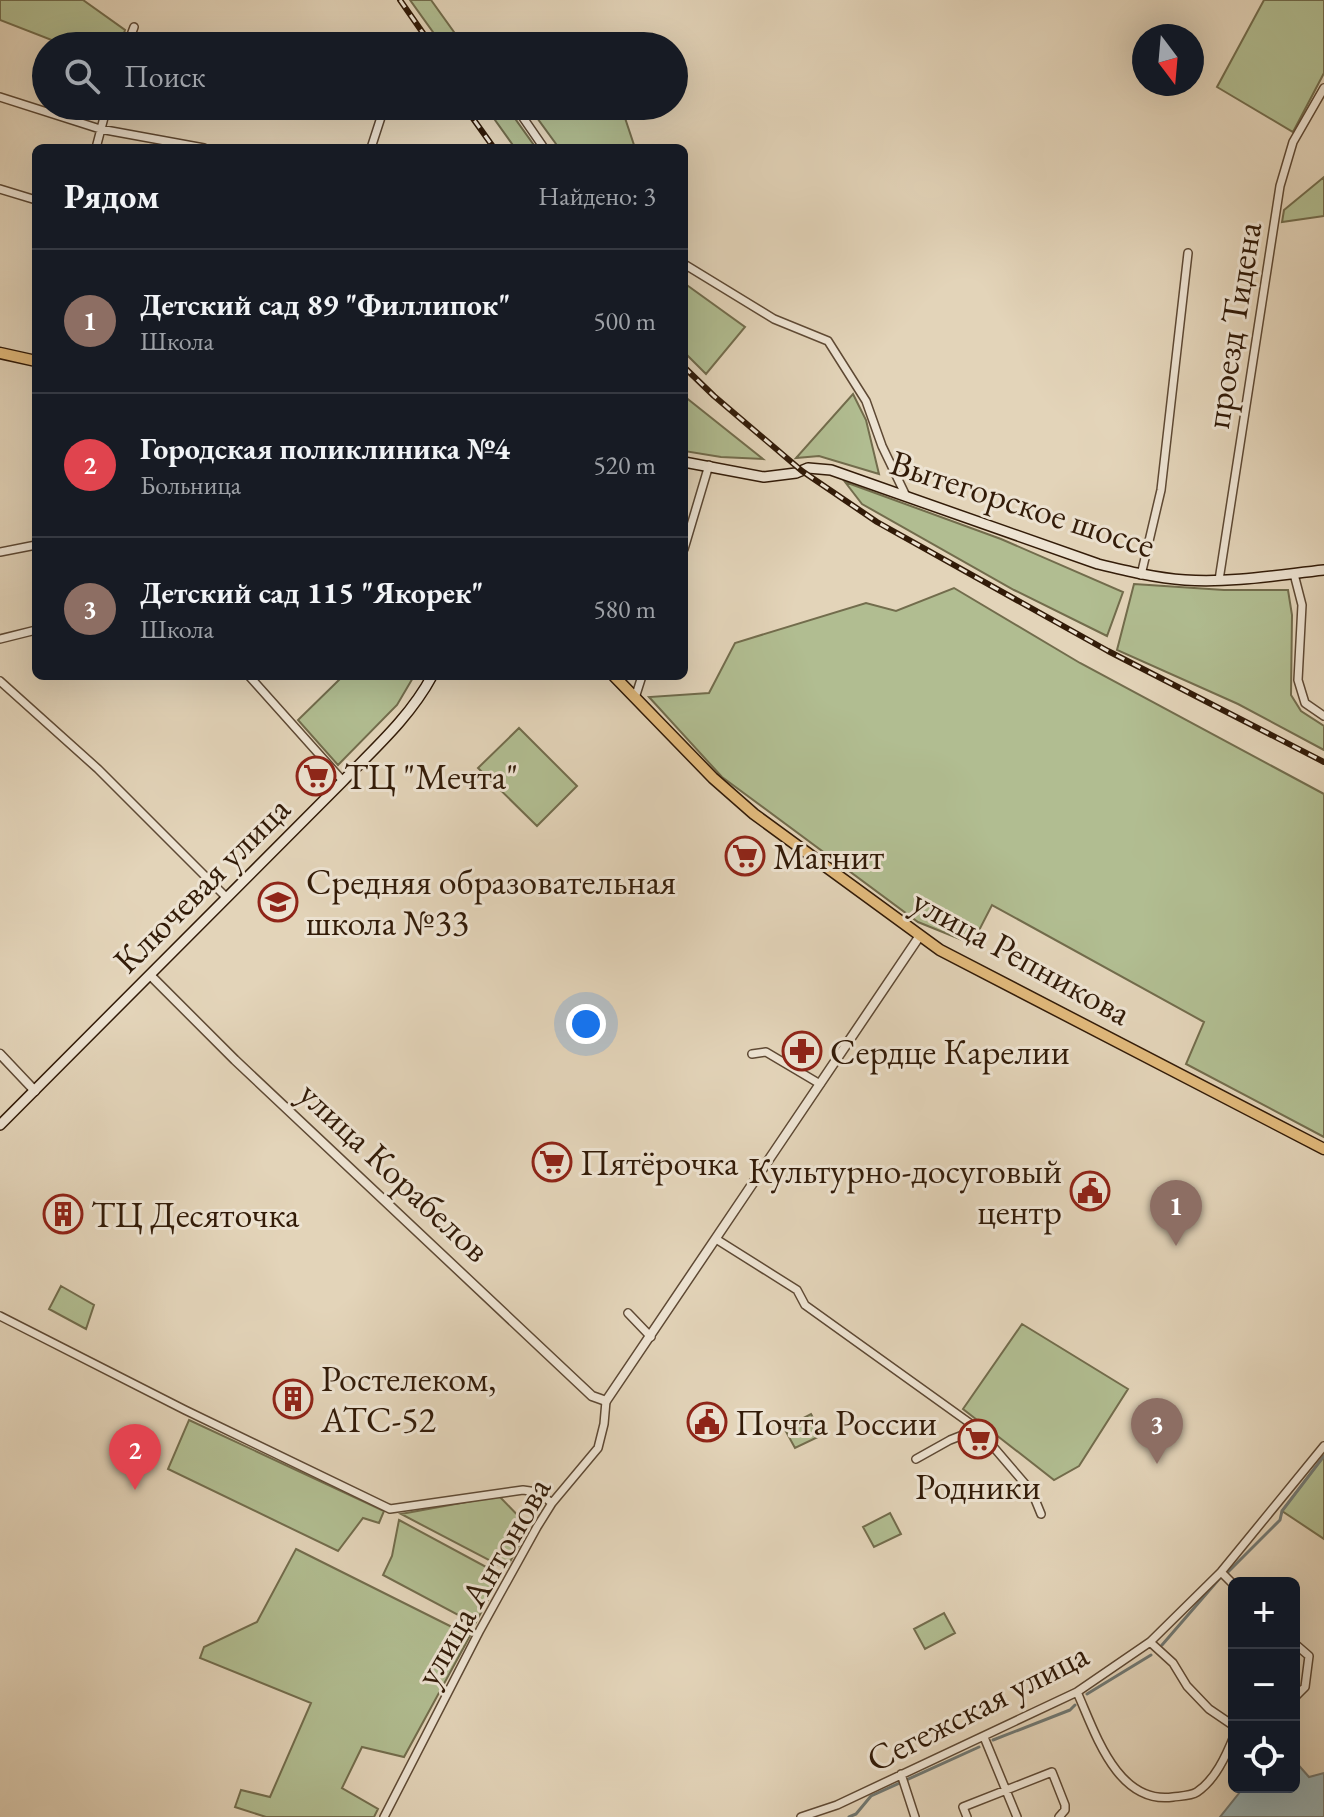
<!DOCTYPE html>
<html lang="ru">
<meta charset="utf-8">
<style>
:root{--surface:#171b24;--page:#242831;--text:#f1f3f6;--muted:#9ea1a6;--line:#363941;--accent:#8c9099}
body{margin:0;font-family:"EB Garamond",serif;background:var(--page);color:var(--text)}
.controls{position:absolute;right:24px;bottom:24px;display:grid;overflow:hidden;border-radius:12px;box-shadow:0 8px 32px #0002}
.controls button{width:72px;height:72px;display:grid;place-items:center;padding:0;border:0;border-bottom:2px solid var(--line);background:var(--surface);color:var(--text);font:40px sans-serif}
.compass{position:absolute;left:1132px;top:24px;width:72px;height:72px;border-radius:50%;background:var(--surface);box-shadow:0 8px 32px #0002;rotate:164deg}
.you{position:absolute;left:586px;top:1024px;width:28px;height:28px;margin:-20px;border:6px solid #fff;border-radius:50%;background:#1a73e8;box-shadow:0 0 0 12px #1a73e833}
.badge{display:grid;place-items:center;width:52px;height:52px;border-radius:50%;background:var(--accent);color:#fff;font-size:26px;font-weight:700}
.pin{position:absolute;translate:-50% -66px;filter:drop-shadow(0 2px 4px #0008)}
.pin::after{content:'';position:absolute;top:42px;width:28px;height:24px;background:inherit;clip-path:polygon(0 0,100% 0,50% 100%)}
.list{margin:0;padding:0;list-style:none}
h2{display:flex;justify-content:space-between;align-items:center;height:104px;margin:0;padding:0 32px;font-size:34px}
h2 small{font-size:26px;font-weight:400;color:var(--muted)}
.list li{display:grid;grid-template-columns:52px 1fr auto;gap:24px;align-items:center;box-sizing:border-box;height:144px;padding:0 32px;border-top:2px solid var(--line)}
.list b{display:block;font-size:30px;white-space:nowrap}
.list p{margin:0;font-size:26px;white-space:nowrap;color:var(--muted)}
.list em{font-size:26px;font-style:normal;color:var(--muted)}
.icon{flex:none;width:44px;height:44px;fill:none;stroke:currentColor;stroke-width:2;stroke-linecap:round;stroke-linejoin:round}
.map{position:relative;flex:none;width:1324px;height:1817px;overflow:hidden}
.search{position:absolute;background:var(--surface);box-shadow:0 8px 32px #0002;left:32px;top:32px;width:656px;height:88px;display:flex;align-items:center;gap:20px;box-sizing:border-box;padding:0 28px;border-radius:44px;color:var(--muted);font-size:30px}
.panel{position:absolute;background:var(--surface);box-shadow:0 8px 32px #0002;left:32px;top:144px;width:656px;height:536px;border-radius:12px}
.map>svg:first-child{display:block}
.green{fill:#b1bd91;stroke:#726c4c;stroke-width:2}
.water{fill:#99b6ba;stroke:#707873;stroke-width:2}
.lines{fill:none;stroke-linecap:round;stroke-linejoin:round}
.stream{stroke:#707873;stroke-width:3}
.minor-casing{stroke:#5e4934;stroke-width:10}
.tertiary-casing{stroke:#5e4934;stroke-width:11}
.secondary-casing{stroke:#321b08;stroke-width:12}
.primary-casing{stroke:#321b08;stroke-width:13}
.minor{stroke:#ede3d2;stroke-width:7}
.tertiary{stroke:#ede3d2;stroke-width:8}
.secondary{stroke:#ede3d2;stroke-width:9}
.primary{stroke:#e2ba7c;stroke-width:10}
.rail-casing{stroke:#321b08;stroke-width:6}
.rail{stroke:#ede3d2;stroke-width:3;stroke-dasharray:9;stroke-linecap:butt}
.labels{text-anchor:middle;stroke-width:6;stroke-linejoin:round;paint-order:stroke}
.street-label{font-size:36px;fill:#321b08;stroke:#ede3d2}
.poi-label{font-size:36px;fill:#321b08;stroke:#ede3d2;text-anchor:start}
</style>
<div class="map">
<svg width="1324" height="1817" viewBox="0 0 1324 1817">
<rect width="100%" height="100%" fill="#e3d4b9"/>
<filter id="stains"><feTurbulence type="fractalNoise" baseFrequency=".0025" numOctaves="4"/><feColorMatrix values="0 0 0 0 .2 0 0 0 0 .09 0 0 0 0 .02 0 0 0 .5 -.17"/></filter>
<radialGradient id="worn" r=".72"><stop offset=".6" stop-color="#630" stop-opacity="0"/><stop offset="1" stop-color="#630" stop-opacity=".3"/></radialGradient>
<path class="green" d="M0,0H83L125,30L120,46H67L0,20Z
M410,0H431L464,46H443Z
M1264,0H1324V73L1293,132L1217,87Z
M485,106H506L536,148H515Z
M621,106L635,148H559L535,115Z
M1324,177V216L1282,222L1284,210Z
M684,283L745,327L706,374L684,352Z
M853,394L866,420L879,474L819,456L796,458Z
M684,396L763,459L721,457L684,451Z
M845,482L1001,539L1123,592L1107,636L1014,590L862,504Z
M1134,584L1224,590H1288L1292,615L1291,695L1301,711L1324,726V750L1238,704L1117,650Z
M954,588L1080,663L1324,794V1137L1186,1064L1204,1022L992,905L972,944L918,922L722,777L649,697L709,693L735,643L866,603L896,611Z
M343,676H414L397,705L338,765L298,720Z
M519,728L577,786L537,826L478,768Z
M61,1286L94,1305L86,1329L49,1309Z
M1022,1324L1128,1389L1079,1466L1054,1480L963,1409Z
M811,1414L822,1435L795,1448L784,1428Z
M189,1420L384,1511L379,1523L363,1518L338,1551L168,1469Z
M1324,1456V1539L1282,1511Z
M499,1496L529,1527L506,1569L401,1514Z
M890,1513L901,1534L874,1547L863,1527Z
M399,1520L501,1575L475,1624L383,1575L392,1556Z
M296,1549L470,1636L404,1757L362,1747L342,1788L378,1809L374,1817H266L235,1807L241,1790L270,1797L311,1703L200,1658L204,1647L257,1622Z
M944,1613L955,1633L925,1649L914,1629Z"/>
<path class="water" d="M1294,1760L1309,1777L1324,1773V1817H1220L1244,1787H1294Z"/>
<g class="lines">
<path class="stream" d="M1228,1572L1280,1520L1282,1511L1324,1456
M1162,1645L1220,1578
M1087,1694L1151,1655
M993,1740L1070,1710L1075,1705
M849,1817L856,1814L871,1796L979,1747"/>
<g class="minor-casing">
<path id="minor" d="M127,46L134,27
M0,97L100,129L204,148
M515,106L544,148
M96,148L107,106
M371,148L384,108L375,106
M0,189L36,200
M684,264L774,319L828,341L866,401L882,446L906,496
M684,549L709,465
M0,552L36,545
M1294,574L1302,605L1298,680L1305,703L1324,716
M1141,575L1161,490L1188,253
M1219,580L1280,186L1293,142L1324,88
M0,639L36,630
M249,676L343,781
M0,681L98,769L227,898
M635,698L642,676
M752,1054L766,1052L820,1084
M716,1239L797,1290L805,1305L978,1429L1032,1492L1041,1514
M628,1313L651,1337
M0,1316L185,1410L390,1509L523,1490L537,1492L552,1503
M916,1459L950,1440L978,1429
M1221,1572L1234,1585
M1150,1642L1173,1663L1187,1686L1209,1709L1234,1726
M1294,1643L1309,1656L1305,1687L1294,1698
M1077,1692C1095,1732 1117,1805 1173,1797C1180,1796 1191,1796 1197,1792C1215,1780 1226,1756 1234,1736
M984,1737L1017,1817
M901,1774L915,1817
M384,1817L480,1630L537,1527L552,1503L598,1448L604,1424L606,1401
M801,1817L837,1805L1077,1692L1150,1642L1221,1572L1324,1446
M967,1817L963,1807L1052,1772L1065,1805V1810L1059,1817"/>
</g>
<g class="tertiary-casing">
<path id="tertiary" d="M150,975L235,1060L592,1396L606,1401L919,937
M0,1054L35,1091"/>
</g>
<g class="secondary-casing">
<path id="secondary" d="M684,462L764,477L796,473L808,468L831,470L1098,564C1127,571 1156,578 1185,580C1232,583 1278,575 1324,570
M0,1125L343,781C375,748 410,717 432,676"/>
</g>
<g class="primary-casing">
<path id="primary" d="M0,353L36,361
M614,676L713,778L754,814L940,950L1324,1149"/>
</g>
<use href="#minor" class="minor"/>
<use href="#tertiary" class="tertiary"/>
<use href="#secondary" class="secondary"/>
<use href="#primary" class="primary"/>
<g class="rail-casing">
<path id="rail" d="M400,0L432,46
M464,106L494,148
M684,367L714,396L802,471L877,522L1108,651L1324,762"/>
</g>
<use href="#rail" class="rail"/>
</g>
<defs>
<g id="supermarket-ring" transform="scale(2)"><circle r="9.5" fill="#ede3d2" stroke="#8f2418" stroke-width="1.5"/><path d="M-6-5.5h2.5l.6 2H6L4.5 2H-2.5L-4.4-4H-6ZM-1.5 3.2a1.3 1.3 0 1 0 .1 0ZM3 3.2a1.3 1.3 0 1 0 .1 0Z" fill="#8f2418"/></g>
<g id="school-ring" transform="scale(2)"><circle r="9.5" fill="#ede3d2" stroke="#8f2418" stroke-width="1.5"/><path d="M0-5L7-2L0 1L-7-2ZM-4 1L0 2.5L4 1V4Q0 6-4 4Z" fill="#8f2418"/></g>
<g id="pharmacy-ring" transform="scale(2)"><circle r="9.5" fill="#ede3d2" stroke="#8f2418" stroke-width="1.5"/><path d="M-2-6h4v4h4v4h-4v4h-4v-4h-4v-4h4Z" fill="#8f2418"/></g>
<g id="civic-ring" transform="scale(2)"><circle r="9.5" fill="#ede3d2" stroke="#8f2418" stroke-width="1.5"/><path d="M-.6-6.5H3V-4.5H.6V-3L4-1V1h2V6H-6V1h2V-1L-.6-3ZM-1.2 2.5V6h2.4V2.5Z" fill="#8f2418"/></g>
<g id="building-ring" transform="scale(2)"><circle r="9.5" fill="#ede3d2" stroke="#8f2418" stroke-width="1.5"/><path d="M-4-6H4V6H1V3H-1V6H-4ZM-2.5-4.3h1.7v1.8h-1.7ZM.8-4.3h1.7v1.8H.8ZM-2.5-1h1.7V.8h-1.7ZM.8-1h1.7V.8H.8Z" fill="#8f2418"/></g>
</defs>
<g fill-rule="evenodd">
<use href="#supermarket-ring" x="316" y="776"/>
<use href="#supermarket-ring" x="745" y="856"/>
<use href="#school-ring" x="278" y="902"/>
<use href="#pharmacy-ring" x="802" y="1051"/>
<use href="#supermarket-ring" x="552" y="1162"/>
<use href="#civic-ring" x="1090" y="1191"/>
<use href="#building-ring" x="63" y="1214"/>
<use href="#building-ring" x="293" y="1399"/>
<use href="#civic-ring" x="707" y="1422"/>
<use href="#supermarket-ring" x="978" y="1439"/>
</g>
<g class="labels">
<g class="street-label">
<text transform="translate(1232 325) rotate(-81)" y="13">проезд Тидена</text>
<text transform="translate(1023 503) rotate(18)" y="13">Вытегорское шоссе</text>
<text transform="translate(201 884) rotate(-45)" y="13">Ключевая улица</text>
<text transform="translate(1022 956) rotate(29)" y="13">улица Репникова</text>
<text transform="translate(395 1171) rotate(43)" y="13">улица Корабелов</text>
<text transform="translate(482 1581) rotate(-60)" y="13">улица Антонова</text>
<text transform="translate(977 1706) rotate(-27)" y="13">Сегежская улица</text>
</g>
<g class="poi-label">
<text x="344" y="789">ТЦ "Мечта"</text>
<text x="773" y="869">Магнит</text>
<text x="306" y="894">Средняя образовательная<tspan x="306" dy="41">школа №33</tspan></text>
<text x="830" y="1064">Сердце Карелии</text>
<text x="580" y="1175">Пятёрочка</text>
<text x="1062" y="1183" text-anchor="end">Культурно-досуговый<tspan x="1062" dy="41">центр</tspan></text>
<text x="91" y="1227">ТЦ Десяточка</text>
<text x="321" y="1391">Ростелеком,<tspan x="321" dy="41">АТС-52</tspan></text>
<text x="735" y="1435">Почта России</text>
<text x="978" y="1499" text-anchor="middle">Родники</text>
</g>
</g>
<rect width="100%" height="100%" filter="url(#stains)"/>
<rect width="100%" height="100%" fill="url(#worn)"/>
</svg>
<div class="controls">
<button>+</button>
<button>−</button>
<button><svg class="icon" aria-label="locate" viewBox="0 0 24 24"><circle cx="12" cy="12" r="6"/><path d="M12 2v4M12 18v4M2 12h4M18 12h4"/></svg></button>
</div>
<svg class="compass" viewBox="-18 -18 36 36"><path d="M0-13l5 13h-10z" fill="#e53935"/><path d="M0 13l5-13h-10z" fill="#9ea1a6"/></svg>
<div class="you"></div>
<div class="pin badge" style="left:1176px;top:1246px;background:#8d6e63">1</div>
<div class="pin badge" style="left:135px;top:1490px;background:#e0444e">2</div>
<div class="pin badge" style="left:1157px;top:1464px;background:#8d6e63">3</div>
<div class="search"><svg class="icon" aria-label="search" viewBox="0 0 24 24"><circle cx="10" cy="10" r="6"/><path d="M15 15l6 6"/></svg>Поиск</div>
<section class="panel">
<h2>Рядом<small>Найдено: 3</small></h2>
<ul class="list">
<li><span class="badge" style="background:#8d6e63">1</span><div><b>Детский сад 89 &quot;Филлипок&quot;</b><p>Школа</p></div><em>500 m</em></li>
<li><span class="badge" style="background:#e0444e">2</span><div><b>Городская поликлиника №4</b><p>Больница</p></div><em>520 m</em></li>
<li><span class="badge" style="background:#8d6e63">3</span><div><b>Детский сад 115 &quot;Якорек&quot;</b><p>Школа</p></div><em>580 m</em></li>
</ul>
</section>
</div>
